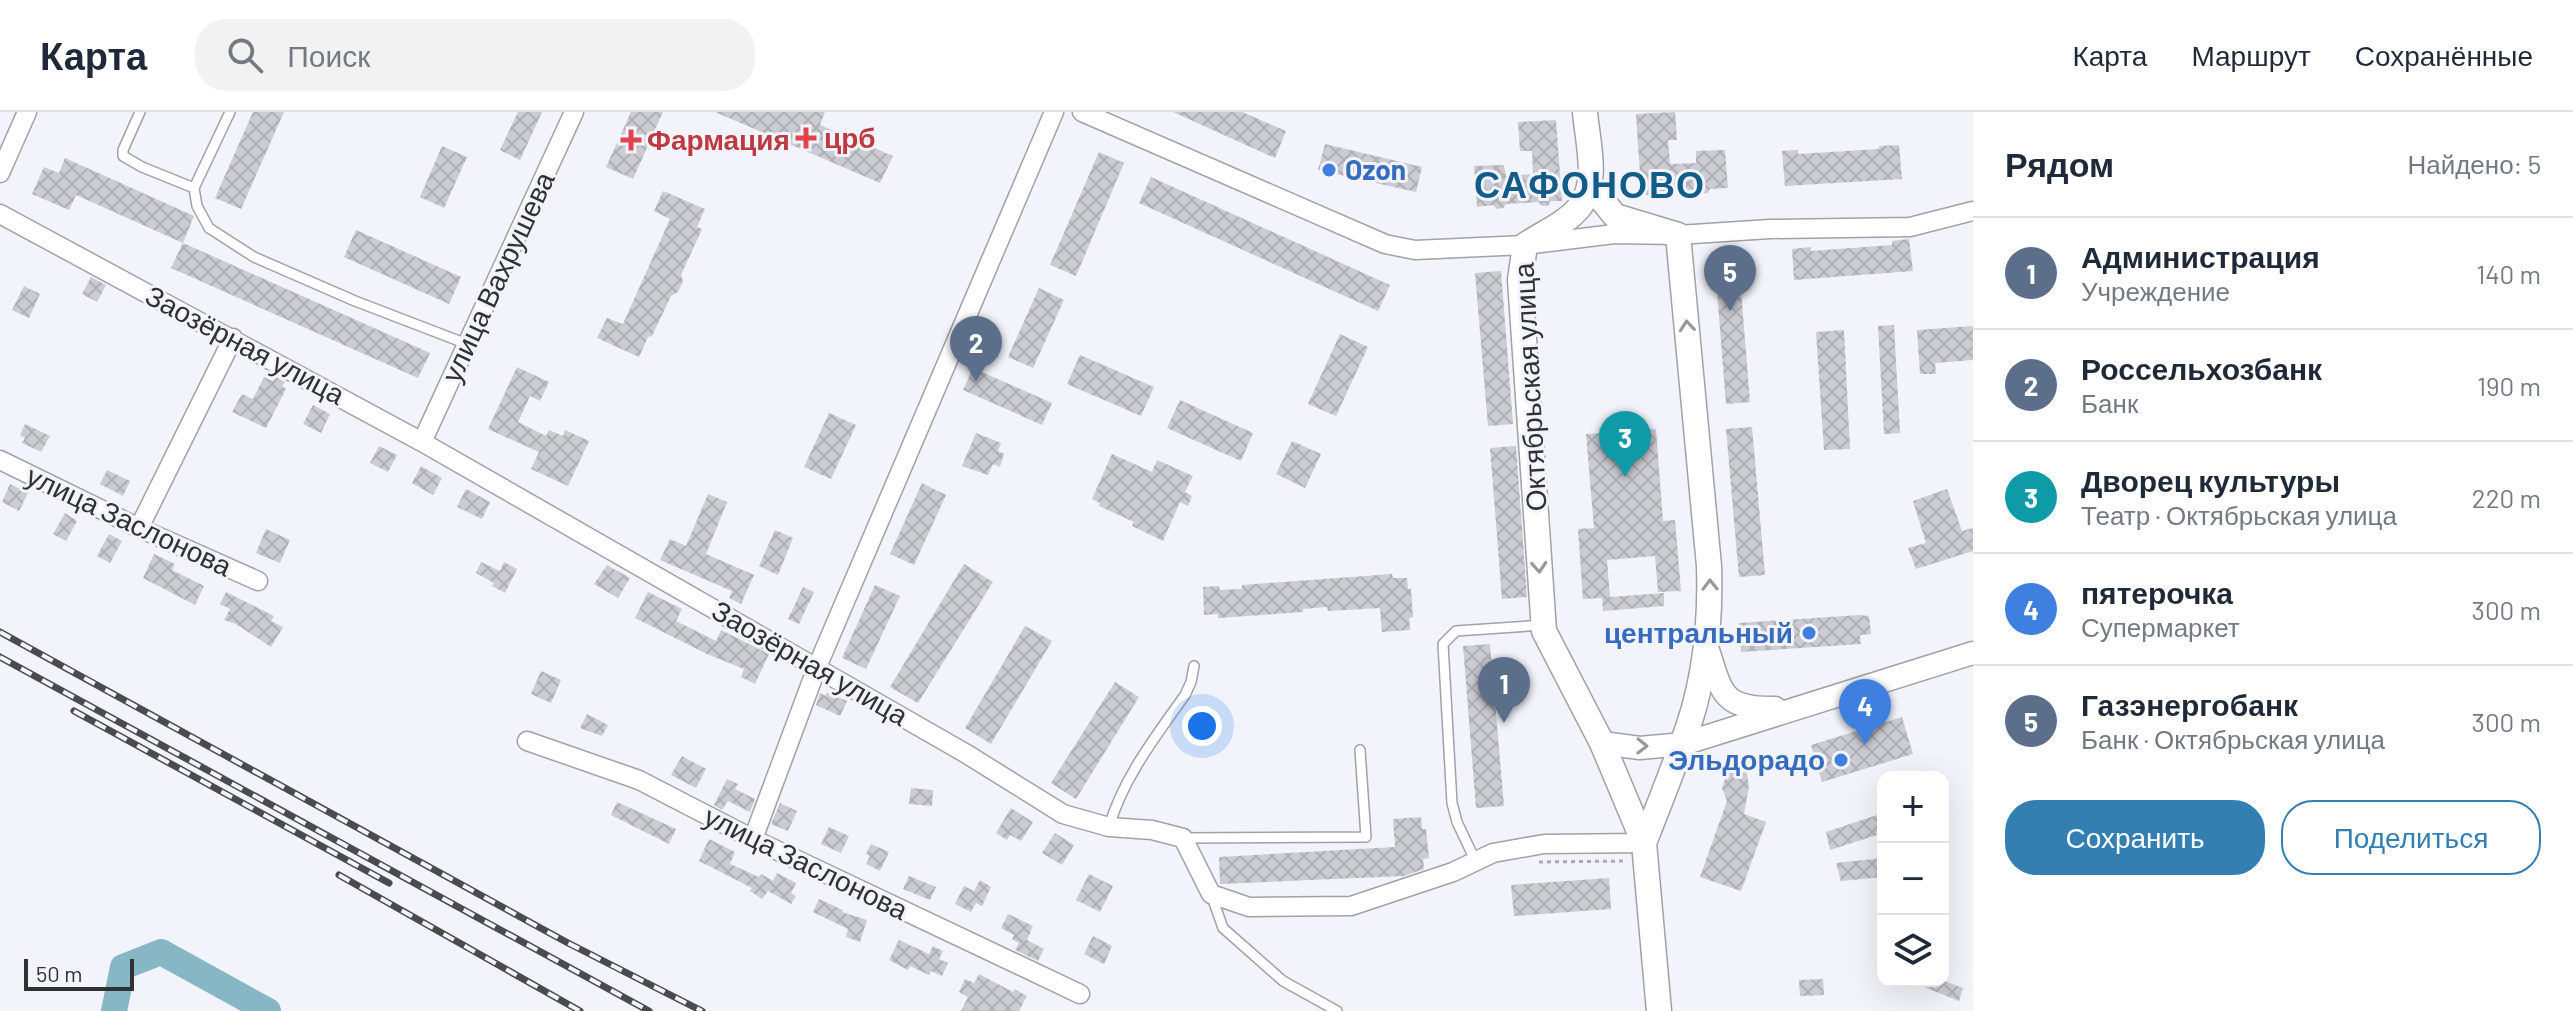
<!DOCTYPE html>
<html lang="ru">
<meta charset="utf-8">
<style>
:root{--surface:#fff;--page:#f2f2f3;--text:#1f2937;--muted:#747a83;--line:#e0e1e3;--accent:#337fb2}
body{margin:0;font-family:Barlow,sans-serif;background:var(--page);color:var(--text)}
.controls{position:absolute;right:24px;bottom:24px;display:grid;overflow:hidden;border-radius:16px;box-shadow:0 8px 32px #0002}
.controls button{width:72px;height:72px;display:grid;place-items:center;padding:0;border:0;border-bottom:2px solid var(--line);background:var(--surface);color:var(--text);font:40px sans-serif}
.scale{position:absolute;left:24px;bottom:20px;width:110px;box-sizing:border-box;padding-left:8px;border:4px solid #303133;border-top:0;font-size:22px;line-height:28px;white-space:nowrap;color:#303133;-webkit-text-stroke:6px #f3f4fb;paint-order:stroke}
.you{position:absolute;left:1202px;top:614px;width:28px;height:28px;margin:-20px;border:6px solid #fff;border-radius:50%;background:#1a73e8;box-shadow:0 0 0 12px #1a73e833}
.badge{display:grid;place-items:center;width:52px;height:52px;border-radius:50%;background:var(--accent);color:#fff;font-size:26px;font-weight:700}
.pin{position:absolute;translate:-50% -66px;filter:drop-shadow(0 2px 4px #0008)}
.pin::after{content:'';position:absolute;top:42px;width:28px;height:24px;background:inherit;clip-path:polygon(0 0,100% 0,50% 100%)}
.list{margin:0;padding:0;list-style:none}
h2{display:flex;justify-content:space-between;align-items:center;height:104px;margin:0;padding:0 32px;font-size:34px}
h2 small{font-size:26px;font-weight:400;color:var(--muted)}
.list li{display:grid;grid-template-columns:52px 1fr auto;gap:24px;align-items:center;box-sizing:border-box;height:112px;padding:0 32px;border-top:2px solid var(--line)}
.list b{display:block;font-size:30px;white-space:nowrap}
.list p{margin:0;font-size:26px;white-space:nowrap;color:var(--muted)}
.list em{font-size:26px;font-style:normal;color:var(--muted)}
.actions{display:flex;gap:16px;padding:24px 32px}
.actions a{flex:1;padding:18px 0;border:2px solid var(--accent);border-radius:32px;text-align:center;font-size:28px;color:var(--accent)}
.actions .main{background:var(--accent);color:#fff}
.icon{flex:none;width:44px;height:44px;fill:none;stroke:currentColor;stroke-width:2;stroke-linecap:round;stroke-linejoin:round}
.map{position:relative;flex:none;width:1973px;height:899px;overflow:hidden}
header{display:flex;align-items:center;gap:48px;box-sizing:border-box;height:112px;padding:0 40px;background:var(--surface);border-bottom:2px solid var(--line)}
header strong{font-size:38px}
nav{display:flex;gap:44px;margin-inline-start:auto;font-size:28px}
.search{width:560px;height:72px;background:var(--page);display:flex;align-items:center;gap:20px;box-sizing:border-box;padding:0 28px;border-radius:32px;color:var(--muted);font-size:30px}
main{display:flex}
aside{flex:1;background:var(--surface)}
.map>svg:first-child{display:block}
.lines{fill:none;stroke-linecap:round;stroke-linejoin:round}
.river{stroke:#87b6c5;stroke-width:26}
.building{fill:url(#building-cross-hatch)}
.service-casing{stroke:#a1a1a8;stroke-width:12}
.minor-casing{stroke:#a1a1a8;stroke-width:21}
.tertiary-casing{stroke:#a1a1a8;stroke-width:25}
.secondary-casing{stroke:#a1a1a8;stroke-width:27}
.path{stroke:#abacb2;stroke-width:3;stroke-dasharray:4 4;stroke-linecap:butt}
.service{stroke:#fff;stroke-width:9}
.minor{stroke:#fff;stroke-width:18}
.tertiary{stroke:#fff;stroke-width:22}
.secondary{stroke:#fff;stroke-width:24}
.rail-casing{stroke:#4a4b4e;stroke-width:7}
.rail{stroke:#f3f4fb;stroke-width:4;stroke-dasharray:12;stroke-linecap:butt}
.oneway{stroke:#989899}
.health-dot{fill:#e0444e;stroke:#f3f4fb;stroke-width:3}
.shop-dot{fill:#3f7fe0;stroke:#f3f4fb;stroke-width:3}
.labels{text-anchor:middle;stroke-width:6;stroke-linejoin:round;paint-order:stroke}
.health-label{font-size:28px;font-weight:bold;fill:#be3a42;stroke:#f3f4fb;text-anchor:start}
.shop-label{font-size:28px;font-weight:bold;fill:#366cbe;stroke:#f3f4fb;text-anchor:end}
.street-label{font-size:28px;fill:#303133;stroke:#f3f4fb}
.district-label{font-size:36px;font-weight:bold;letter-spacing:2px;fill:#115c89;stroke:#f3f4fb}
</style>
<header>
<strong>Карта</strong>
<div class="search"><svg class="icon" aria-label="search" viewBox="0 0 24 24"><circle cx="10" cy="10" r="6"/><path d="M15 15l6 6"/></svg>Поиск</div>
<nav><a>Карта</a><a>Маршрут</a><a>Сохранённые</a></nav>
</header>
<main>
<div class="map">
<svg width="1973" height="899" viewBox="0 0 1973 899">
<defs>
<pattern id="building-cross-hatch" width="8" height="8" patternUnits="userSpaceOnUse" patternTransform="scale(2)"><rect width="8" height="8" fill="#cbcbd2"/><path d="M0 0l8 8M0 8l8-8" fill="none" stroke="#afafb5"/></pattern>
</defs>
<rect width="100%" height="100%" fill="#f3f4fb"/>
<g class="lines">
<path class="river" d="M114,899L123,855L161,840L268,899"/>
</g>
<path class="building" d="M253,0H284L241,97L215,86Z
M518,0H542L520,48L500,38Z
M631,0H663L633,67L606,55Z
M715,0H825L820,13L893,44L880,71Z
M1173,0H1242L1286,19L1275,46Z
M1675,0L1677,28H1668L1670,52L1696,51V39L1725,38L1728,76L1710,77L1708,81L1701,82L1697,78L1672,80L1669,84L1642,83L1641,72L1638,71L1640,62L1636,2Z
M1556,8L1562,89H1551L1548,94H1542L1538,90L1506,92L1503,96L1497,97L1493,93L1477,95L1474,54L1504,53L1506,64L1533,62L1532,39H1520L1518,10Z
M1325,32L1422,55L1416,80L1318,58Z
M1899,33L1902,67L1785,74L1782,39L1798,38V42L1879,37V34Z
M442,34L467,45L444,96L420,85Z
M1099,40L1124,51L1076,164L1050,153Z
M65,46L194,104L183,131L76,83L69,98L32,82L44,55L59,61Z
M1151,65L1390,173L1378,199L1139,91Z
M663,79L705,97L697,115L702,117L681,163L683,169L678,180L671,184L652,224L648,225L639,245L597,226L607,206L623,212L670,107L654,99Z
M356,118L461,165L449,192L344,145Z
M1909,127L1913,159L1794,168L1792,137L1811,135V139L1892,133V129Z
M183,131L430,241L418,266L171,156Z
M1738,141L1750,290L1726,292L1714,143Z
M1501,159L1513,312L1488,314L1475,161Z
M91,165L106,173L97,190L82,182Z
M24,174L40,182L29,206L12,198Z
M1039,176L1064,188L1033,256L1008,245Z
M1894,213L1900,321L1884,322L1878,214Z
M1973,214V248L1935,251L1936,262H1920L1917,218Z
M1844,218L1850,337L1824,338L1816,220Z
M1340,222L1368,235L1336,304L1308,292Z
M1080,243L1154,275L1141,304L1067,272Z
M517,255L549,270L540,289L530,284L518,310L546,324L549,318L563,324L565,318L589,329L568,374L531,357L539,340L488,317Z
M973,256L1052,291L1042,313L963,278Z
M264,265L273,269L276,265L285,270L282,274L286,277L266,316L232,300L242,282L253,287Z
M1180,288L1253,321L1241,349L1167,316Z
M313,293L330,302L321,321L303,312Z
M829,301L856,313L831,367L804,355Z
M25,312L50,324L41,340L22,331L25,326L20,323Z
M1640,313V318L1656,317L1663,409L1675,408L1681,479L1658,480L1655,444L1607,448L1610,485L1664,481V494L1603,499L1602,486L1583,487L1578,417L1594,416L1586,322L1600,321L1599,316Z
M1752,315L1765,463L1739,465L1726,317Z
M976,321L1001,331L998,339L1004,342L1000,355L993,352L988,363L962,354Z
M1292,329L1321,342L1305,376L1276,362Z
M379,334L397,343L388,360L370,351Z
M1516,334L1527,485L1502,487L1490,336Z
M1112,342L1152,360L1157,348L1193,364L1185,380L1192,384L1188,394L1180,390L1163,429L1132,414L1134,410L1099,394L1100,391L1092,387Z
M421,354L442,366L433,383L412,371Z
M107,358L130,369L123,384L100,372Z
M922,371L946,383L914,453L890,442Z
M10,372L28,381L19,399L2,390Z
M466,377L490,390L482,407L457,395Z
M1947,377L1962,419L1973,416V439L1916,457L1908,436L1926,431L1913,389Z
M708,382L727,390L706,442L754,463L741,492L729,486L732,479L660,448L670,427L686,434Z
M65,401L77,409L66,429L53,422Z
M266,417L290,428L280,451L256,441Z
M775,418L793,426L778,463L759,454Z
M109,422L122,429L110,451L97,444Z
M154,442L175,452L172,458L204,474L195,493L143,466Z
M481,450L500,459L504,450L517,457L505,481L492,474L494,471L476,461Z
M964,452L993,470L918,591L890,575Z
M607,453L630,466L618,486L594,472Z
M1392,462L1393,466H1407L1408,477H1411L1413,505L1409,506L1410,518L1382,520L1380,496L1328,499L1327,495L1303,497V500L1218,506V502L1204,503L1203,475L1219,474L1220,478L1242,477V473Z
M875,473L900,484L866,557L842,546Z
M803,475L814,480L799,512L788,507Z
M226,480L274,504L271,509L283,515L271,535L236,512L224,508L230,497L220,492Z
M648,480L682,497L676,509L716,529L721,518L769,542L755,572L741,565L744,557L707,542L635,506Z
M1859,503L1869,504L1871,522L1860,523L1861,532L1741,540L1739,511Z
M1025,514L1052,529L991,632L965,616Z
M1490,532L1504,694L1476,696L1463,534Z
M541,559L561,568L551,591L531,582Z
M1115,570L1139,585L1076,687L1051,671Z
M827,581L847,589L840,604L816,593L820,581L826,584Z
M587,602L608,613L602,624L580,616Z
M1902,605L1913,642L1822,670L1811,633Z
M682,644L706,657L696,676L671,663Z
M1741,647L1745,651L1749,674L1744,702L1766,710L1741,779L1700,765L1727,689L1722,676L1731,650Z
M727,667L738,672L735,677L755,687L750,700L728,689L722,698L714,693Z
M911,676L933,678L932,694L909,692Z
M617,690L676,717L669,732L611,703Z
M780,691L797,699L788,719L771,712Z
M1011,696L1033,710L1021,729L1010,723L1007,728L996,721Z
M1883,701V721L1830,738L1826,720Z
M1421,705L1422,717H1426L1429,746L1423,747L1424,757L1404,764L1220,772L1219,745L1395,735L1393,707Z
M829,715L849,724L841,741L821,732Z
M1055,721L1074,733L1062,753L1042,741Z
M709,727L735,740L730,752L759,765L761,762L773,769L777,761L796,771L791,781L796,784L791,792L768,779L762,787L750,779L752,776L699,749Z
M871,732L889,740L880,759L866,752L870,744L866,742Z
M1883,746V765L1841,769L1836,751Z
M1089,762L1113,774L1100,800L1076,788Z
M909,764L936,775L930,788L903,777Z
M1609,766L1611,797L1514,804L1511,773Z
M980,768L991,775L982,794L976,791L971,800L955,792L964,774L974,779Z
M819,787L843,798L842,800L867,808L860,830L846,825L848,817L813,800Z
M1008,802L1033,814L1027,828L1044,837L1038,849L1015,838L1019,831L1012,827L1014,823L1001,816Z
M1093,824L1112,834L1104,852L1084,842Z
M899,828L929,842L933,834L943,839L939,847L948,851L942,864L931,859L929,863L910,854L908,858L889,848Z
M979,862L1013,880L1015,877L1027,884L1019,899H961L968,885L959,880L965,867L974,871Z
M1823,867L1824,883L1800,884L1799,868Z
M1909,869H1944L1963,876L1959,889Z"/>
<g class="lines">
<g class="service-casing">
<path id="service" d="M140,0L123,38V44L142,55L194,76
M230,0L194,76L197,94L209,116L254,145L355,189L467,232
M1109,715C1123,666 1156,624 1185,583L1191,570L1194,554
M1183,726L1366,725L1360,638
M1475,748L1457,710L1452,691L1443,532L1456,519L1543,513
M1211,782L1223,816L1283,869L1337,899"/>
</g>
<g class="minor-casing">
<path id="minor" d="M1082,0L1385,132L1415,138L1525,133L1614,122L1678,123L1770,117L1910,115L1973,99
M0,61L27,0
M0,102L422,330L965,641L1063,702L1109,715L1152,718L1183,726L1211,782L1249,795L1351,794L1453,760L1493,741L1544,732L1644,731
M422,330L574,0
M0,348L139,416L258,469
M139,416L233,226
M527,629L639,668L753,727L1080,882
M753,727L817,555L1054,0"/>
</g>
<g class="tertiary-casing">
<path id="tertiary" d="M1706,532C1722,579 1719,597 1775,596
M1602,631L1640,636L1683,632L1973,541"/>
</g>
<g class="secondary-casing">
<path id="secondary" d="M1585,0C1587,27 1599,69 1581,93C1569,110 1543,121 1525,133L1520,168L1544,519L1602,631L1644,731L1659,899
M1590,73L1615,104L1678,123L1709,454C1711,513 1704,576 1682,632C1670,665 1657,698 1644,731"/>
</g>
<path class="path" d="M1539,750L1627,749"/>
<use href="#service" class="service"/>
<use href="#minor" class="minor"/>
<use href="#tertiary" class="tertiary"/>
<use href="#secondary" class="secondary"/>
<g class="rail-casing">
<path id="rail" d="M0,520L568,831L702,899
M0,545L649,899
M74,599L389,771
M339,763L580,899"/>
</g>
<use href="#rail" class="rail"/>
</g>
<defs><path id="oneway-chevron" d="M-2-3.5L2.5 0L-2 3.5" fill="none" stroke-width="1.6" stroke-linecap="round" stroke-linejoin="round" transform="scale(2)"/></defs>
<g class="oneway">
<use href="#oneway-chevron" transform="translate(1687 214) rotate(-95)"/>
<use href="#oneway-chevron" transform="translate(1539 455) rotate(86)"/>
<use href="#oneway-chevron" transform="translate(1710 473) rotate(-91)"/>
<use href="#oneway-chevron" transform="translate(1642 634) rotate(1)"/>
</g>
<g class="health-dot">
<path d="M802 14h8v8h8v8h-8v8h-8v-8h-8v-8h8z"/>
<path d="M627 16h8v8h8v8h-8v8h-8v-8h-8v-8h8z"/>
</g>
<g class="shop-dot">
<circle cx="1329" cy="58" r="8"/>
<circle cx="1809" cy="521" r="8"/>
<circle cx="1841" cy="648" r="8"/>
</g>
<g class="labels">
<g class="health-label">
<text x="824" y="36">црб</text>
<text x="647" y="38">Фармация</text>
</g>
<g class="shop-label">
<text x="1345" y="68" text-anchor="start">Ozon</text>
<text x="1793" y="531">центральный</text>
<text x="1825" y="658">Эльдорадо</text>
</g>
<g class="street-label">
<text transform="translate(498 165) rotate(-65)" y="10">улица Вахрушева</text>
<text transform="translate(245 233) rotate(28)" y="10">Заозёрная улица</text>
<text transform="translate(1530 275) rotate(-93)" y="10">Октябрьская улица</text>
<text transform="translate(129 409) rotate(25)" y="10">улица Заслонова</text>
<text transform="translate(810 551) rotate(30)" y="10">Заозёрная улица</text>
<text transform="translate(806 751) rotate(26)" y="10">улица Заслонова</text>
</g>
<g class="district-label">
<text x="1590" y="86">САФОНОВО</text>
</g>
</g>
</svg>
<div class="controls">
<button>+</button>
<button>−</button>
<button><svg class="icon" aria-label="layers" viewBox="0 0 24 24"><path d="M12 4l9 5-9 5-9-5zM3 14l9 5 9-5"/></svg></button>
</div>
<div class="scale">50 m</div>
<div class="you"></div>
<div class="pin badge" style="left:1504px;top:611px;background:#5c6f8a">1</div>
<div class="pin badge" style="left:976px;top:270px;background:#5c6f8a">2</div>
<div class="pin badge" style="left:1625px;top:365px;background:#0f9aa8">3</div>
<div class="pin badge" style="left:1865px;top:633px;background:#3f7fe0">4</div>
<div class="pin badge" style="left:1730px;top:199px;background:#5c6f8a">5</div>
</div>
<aside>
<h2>Рядом<small>Найдено: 5</small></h2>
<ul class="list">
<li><span class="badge" style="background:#5c6f8a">1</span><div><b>Администрация</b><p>Учреждение</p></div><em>140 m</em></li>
<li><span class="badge" style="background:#5c6f8a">2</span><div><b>Россельхозбанк</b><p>Банк</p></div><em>190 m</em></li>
<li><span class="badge" style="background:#0f9aa8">3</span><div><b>Дворец культуры</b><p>Театр · Октябрьская улица</p></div><em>220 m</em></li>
<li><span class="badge" style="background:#3f7fe0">4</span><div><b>пятерочка</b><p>Супермаркет</p></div><em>300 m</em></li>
<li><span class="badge" style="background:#5c6f8a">5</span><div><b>Газэнергобанк</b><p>Банк · Октябрьская улица</p></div><em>300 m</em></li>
</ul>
<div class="actions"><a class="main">Сохранить</a><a>Поделиться</a></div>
</aside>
</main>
